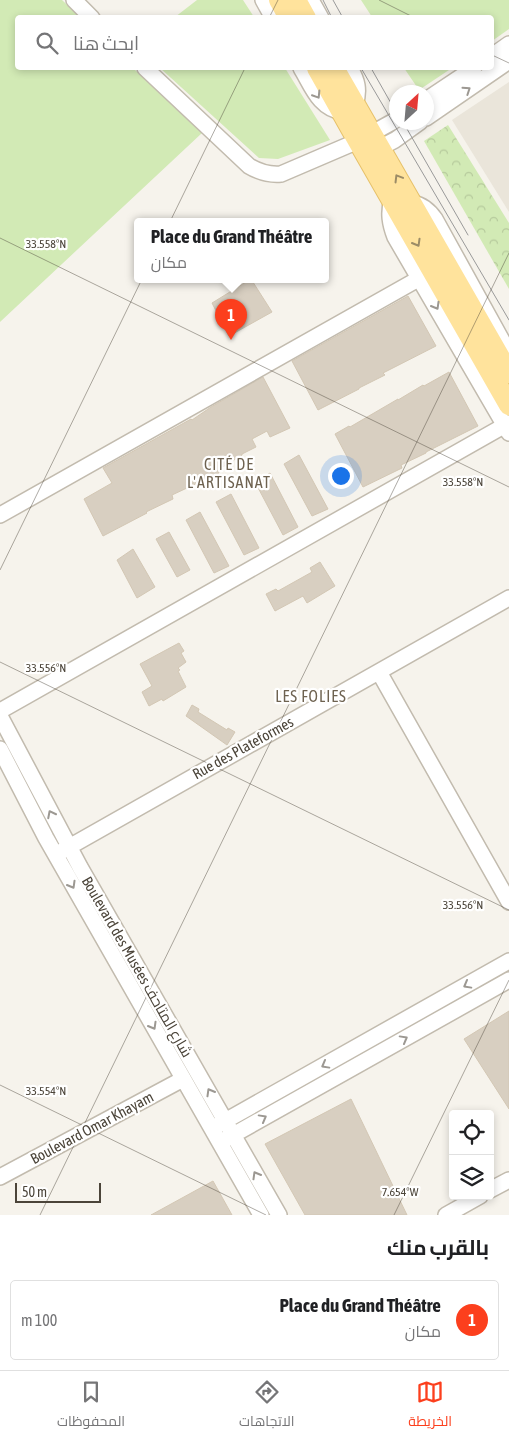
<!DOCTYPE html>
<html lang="ar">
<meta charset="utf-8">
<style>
:root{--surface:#fff;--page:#f6f6f6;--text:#202124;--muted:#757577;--line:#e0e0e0;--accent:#fc3f1d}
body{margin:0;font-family:"Asap Condensed",Cairo,sans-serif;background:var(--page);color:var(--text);direction:rtl}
.controls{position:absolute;right:15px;bottom:15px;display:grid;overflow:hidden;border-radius:5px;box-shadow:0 2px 8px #0003}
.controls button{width:45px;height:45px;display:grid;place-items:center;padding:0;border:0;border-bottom:1px solid var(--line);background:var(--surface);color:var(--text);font:25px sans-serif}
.compass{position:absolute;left:389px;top:85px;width:45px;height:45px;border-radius:50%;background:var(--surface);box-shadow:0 2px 8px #0003;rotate:26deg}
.scale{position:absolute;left:15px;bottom:12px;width:86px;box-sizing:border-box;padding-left:5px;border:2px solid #4b4439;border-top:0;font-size:14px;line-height:18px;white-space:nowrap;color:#4b4439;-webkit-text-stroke:4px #fff;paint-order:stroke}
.you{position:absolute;left:340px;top:475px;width:18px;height:18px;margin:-12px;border:4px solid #fff;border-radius:50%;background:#1a73e8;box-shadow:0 0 0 8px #1a73e833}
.badge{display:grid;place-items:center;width:32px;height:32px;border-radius:50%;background:var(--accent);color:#fff;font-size:16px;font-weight:700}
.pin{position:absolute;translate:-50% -41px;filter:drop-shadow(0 1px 2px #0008)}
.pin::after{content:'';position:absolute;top:26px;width:18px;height:15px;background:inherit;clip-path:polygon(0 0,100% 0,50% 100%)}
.popup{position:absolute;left:134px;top:218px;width:195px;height:65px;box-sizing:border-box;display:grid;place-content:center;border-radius:5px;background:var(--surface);filter:drop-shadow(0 1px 4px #0005);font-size:16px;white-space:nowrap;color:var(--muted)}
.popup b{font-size:19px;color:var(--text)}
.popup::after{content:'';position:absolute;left:50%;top:100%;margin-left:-10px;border:10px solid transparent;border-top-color:var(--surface)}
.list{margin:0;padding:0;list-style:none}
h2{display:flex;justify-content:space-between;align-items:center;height:65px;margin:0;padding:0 20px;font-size:21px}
h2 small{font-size:16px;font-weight:400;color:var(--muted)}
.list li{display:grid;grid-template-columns:32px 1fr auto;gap:15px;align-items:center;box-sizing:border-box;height:80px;margin:0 10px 10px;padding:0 10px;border:1px solid var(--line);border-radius:5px}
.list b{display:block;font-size:19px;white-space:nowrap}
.list p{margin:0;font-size:16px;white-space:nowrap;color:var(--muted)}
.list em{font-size:16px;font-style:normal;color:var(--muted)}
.icon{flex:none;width:28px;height:28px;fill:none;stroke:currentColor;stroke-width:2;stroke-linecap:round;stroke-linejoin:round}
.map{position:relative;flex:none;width:509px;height:1215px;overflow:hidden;direction:ltr}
.search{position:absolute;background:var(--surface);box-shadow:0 2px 8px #0003;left:15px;right:15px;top:15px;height:55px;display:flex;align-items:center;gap:12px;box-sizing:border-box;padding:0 18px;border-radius:5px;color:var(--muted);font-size:19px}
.sheet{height:155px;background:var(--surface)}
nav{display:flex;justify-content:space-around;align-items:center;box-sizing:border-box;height:70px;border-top:1px solid var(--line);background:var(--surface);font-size:14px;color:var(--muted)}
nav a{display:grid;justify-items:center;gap:2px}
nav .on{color:var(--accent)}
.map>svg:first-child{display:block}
.residential{fill:#eae5da}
.green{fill:#d2eab5}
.forest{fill:url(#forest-crowns)}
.building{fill:#d8cfc1;stroke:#d3c7b4}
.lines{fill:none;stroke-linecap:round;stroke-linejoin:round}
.minor-casing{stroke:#c2bbae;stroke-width:18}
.major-casing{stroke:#e6c16a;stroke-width:22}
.minor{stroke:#fff;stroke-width:15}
.major{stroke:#ffe39c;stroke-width:20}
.tram{stroke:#9a9a9a;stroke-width:1}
.oneway{stroke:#9c9892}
.oneway2{stroke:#9c8c66}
.ticks{fill:none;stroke:#4b4439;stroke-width:1;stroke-opacity:0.45}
.labels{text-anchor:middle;stroke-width:4.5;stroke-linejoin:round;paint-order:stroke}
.street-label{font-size:15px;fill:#4b4439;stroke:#fff}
.neighbourhood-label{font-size:16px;letter-spacing:1px;fill:#6e6250;stroke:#fff}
.ticks-label{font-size:12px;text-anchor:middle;fill:#4b4439;stroke:#fff;stroke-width:4.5;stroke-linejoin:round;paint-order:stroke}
</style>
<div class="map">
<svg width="509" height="1215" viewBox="0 0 509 1215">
<defs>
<pattern id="forest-crowns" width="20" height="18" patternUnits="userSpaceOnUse" patternTransform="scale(1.25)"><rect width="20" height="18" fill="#d2eab5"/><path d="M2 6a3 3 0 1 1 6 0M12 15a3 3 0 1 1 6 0" fill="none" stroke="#b6ca9c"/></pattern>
</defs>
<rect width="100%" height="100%" fill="#f6f3ec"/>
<path class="residential" d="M509,82V212L452,120Z"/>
<path class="green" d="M0,0H62L80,17L18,18V68H133L202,133L0,322Z
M197,0H243L254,17H175Z
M361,0H509V29L492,41V18L372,17Z
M160,68H285L330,140L278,159L259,158Z
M404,68H452L419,90Z"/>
<path class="forest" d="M448,125L509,223V289L424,141Z"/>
<path class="building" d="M251,279L272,312L229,336L212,303Z
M408,296L436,346L383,373L385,375L359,388V389L318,410L292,361Z
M449,372L478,426L426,452V453L401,465L402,468L363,487L335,434L349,426L350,427L398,399V400L423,385L424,386Z
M263,377L290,428L270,437L267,431L252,439L256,447L242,454V455L218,470L219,473L172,495L173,499L146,512L147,513L103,536L84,499L112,483L103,468L191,419L192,420L211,407Z
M299,455L328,509L312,516L284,464Z
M270,473L298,527L283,535L255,482Z
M231,494L259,548L244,555L216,502Z
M200,512L229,566L214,573L186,520Z
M169,532L190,570L177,577L156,539Z
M133,549L155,587L137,598L117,560Z
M320,562L335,586L307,603L303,596L275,611L266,594L276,589L278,591L312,572L310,568Z
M179,643L184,651L181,653L186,662L178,668L180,670L178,671L186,687L163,701L162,699L149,706L142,692L152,686L140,664Z
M192,705L199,709L198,712L227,730L228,728L235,732L227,745L186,716Z
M509,1011V1109L464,1039Z
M351,1099L407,1215H305L265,1144Z
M213,1181L232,1215H151Z"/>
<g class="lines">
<g class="minor-casing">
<path id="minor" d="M74,0L92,18
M263,0L273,18
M311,0L321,18
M492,56L509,44
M145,68L249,166C259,172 269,175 281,174L358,141L396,120
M301,68C312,86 319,109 343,112
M350,68C357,80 360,90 355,105
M426,100L474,68
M426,118L509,61
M372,152L395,140L420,122
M392,199C388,213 390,224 395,237L509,433
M413,203C423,205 429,210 435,219L509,353
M0,515L420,278
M379,672L509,902
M0,711L509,423
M0,716L80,867L279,1215
M0,749L46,838L261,1215
M62,851L509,598
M218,1125L509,961
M226,1139L509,980
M0,1177L183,1079
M490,1190L509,1180
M446,1215L480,1196"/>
</g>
<g class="major-casing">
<path id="major" d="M279,0L289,18
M296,0L306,18
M317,68L358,141L509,405
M334,68L509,373"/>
</g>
<use href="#minor" class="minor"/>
<use href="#major" class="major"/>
<path class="tram" d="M323,0L332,18
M333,0L343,18
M361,68L509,320
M371,68L396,112
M403,122L468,235"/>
</g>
<defs><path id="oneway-chevron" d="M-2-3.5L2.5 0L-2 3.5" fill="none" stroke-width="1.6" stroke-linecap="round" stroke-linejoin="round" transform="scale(1.25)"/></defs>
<g class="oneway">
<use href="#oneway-chevron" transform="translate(467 90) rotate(-34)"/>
<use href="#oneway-chevron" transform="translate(317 95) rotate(58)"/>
<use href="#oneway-chevron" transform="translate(436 306) rotate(60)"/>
<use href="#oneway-chevron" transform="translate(51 814) rotate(-117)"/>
<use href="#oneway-chevron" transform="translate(72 885) rotate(60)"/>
<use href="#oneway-chevron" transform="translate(467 985) rotate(151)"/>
<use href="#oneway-chevron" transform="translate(153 1026) rotate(60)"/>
<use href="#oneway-chevron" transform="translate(404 1039) rotate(-29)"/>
<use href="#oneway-chevron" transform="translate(325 1065) rotate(151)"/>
<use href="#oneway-chevron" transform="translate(210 1092) rotate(-120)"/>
<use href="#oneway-chevron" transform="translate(263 1118) rotate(-29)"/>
<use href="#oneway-chevron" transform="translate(256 1175) rotate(-120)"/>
</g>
<g class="oneway2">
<use href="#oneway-chevron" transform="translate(398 178) rotate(-121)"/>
<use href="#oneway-chevron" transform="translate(417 243) rotate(60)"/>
</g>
<path class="ticks" d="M379,0L415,18M269,18L278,0M492,55L509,63M0,238L509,487M0,570L245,68M0,662L509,910M0,1085L266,1215M40,1215L509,253M394,1215L509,980"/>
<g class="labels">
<g class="street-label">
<text transform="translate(243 748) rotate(-29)" y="5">Rue des Plateformes</text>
<text transform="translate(137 967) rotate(60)" y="5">Boulevard des Musées شارع المتاحف</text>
<text transform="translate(92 1128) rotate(-28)" y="5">Boulevard Omar Khayam</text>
</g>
<g class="neighbourhood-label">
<text x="229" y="470">CITÉ DE<tspan x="229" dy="18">L'ARTISANAT</tspan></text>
<text x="311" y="702">LES FOLIES</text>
</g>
</g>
<g class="ticks-label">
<text x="46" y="248">33.558°N</text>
<text x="463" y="486">33.558°N</text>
<text x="46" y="672">33.556°N</text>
<text x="463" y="909">33.556°N</text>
<text x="46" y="1095">33.554°N</text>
<text x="400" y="1196">7.654°W</text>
</g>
</svg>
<div class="controls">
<button><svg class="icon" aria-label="locate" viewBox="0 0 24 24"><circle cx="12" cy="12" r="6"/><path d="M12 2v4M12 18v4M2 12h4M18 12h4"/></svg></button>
<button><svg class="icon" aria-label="layers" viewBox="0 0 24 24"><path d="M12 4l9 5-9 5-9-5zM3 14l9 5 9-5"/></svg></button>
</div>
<svg class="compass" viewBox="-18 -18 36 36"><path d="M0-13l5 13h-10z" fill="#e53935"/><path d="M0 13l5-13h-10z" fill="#757577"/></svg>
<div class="scale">50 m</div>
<div class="you"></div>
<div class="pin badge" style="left:231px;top:340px">1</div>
<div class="popup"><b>Place du Grand Théâtre</b>مكان</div>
<div class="search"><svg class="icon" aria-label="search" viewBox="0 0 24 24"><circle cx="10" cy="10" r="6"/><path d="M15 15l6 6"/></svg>ابحث هنا</div>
</div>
<section class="sheet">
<h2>بالقرب منك<small></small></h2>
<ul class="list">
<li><span class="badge">1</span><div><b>Place du Grand Théâtre</b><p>مكان</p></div><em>100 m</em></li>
</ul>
</section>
<nav>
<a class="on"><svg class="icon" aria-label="map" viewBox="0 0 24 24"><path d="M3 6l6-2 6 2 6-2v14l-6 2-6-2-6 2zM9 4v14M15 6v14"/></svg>الخريطة</a>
<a><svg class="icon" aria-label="directions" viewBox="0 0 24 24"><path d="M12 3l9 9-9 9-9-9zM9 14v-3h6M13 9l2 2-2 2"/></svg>الاتجاهات</a>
<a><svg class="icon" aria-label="saved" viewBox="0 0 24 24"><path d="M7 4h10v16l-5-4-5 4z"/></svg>المحفوظات</a>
</nav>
